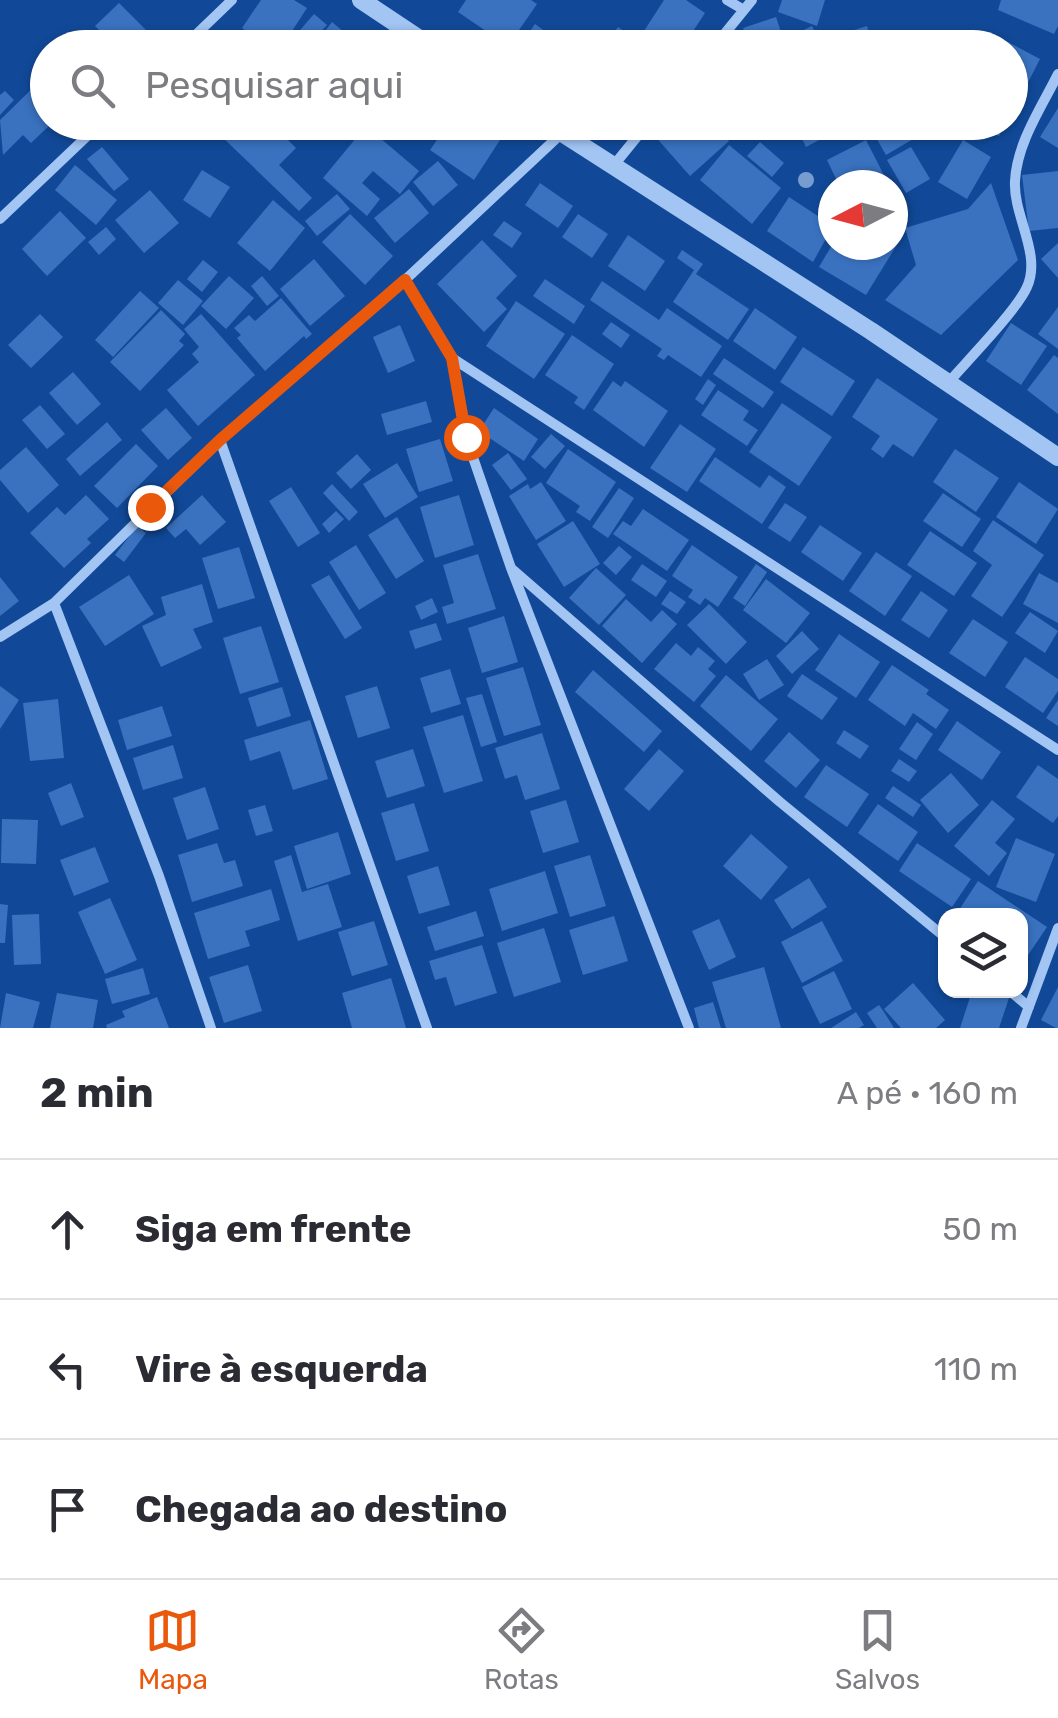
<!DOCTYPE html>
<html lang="pt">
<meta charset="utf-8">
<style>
:root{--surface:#fff;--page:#f7f7f7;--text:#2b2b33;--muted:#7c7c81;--line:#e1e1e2;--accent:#ea580c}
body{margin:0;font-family:Rubik,sans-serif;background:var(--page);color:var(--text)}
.controls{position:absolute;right:30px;bottom:30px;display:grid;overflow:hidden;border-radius:20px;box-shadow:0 2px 8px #0004}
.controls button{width:90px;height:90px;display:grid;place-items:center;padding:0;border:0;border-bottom:2px solid var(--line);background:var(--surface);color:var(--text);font:50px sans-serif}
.compass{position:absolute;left:818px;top:170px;width:90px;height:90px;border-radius:50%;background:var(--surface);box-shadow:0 2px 8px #0004;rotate:264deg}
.stop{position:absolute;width:30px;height:30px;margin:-22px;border:8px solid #ea580c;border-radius:50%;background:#fff}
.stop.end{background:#ea580c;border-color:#fff;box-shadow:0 2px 10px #0008}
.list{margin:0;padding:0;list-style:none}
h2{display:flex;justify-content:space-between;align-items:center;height:130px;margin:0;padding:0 40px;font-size:42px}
h2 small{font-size:32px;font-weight:400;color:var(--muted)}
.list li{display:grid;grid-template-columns:65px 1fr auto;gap:30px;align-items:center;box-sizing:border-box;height:140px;padding:0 40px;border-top:2px solid var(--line)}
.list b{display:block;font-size:38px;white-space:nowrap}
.list em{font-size:32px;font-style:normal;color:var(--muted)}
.icon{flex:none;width:55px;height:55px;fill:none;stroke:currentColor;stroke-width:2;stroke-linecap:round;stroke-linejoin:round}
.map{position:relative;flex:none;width:1058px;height:1028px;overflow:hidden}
.search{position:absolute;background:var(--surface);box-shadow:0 2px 8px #0004;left:30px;right:30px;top:30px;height:110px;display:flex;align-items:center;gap:25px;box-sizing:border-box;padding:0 35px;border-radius:55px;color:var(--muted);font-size:38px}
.sheet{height:550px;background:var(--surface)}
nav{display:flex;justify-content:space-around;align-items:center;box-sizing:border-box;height:140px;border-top:2px solid var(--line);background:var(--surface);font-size:28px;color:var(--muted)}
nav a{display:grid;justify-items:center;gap:5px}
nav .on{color:var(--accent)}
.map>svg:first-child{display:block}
.building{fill:#3a72c0}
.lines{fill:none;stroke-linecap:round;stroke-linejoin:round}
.minor{stroke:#a2c5f4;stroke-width:10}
.tertiary{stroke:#a2c5f4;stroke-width:18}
.tree{fill:#779cd0}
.route{stroke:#ea580c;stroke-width:12}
</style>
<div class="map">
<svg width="1058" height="1028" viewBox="0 0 1058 1028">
<rect width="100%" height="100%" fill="#114998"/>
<path class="building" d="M261,0H294L307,8L281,48H271L242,28Z
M466,0H531L537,4L508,46L458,12Z
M664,0H686L705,13L682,48H669L644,31Z
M782,0H825L817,26L778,12Z
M1001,0H1058V26L1054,34L998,10Z
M119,3L148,32L132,48H117L95,26Z
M314,14L327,25L306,48L294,37Z
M776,17L782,35L763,41L765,48H750L743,28Z
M332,22L363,48H312Z
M535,24L568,48H518Z
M812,26L823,48H767Z
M867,26L874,48H829L826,39Z
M618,27L649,48H603Z
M1006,41L1040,59L1020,98L1010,93V48H1003Z
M40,81L48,89V122H68L59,132L51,124L31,143L23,135L3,155L0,120Z
M5,91L14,100L0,115V95Z
M1058,108V148L1040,137Z
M204,122H225L215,133Z
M230,122H270L296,148L279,165L312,198L299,211L219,134Z
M449,122H474L500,140L474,180L430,150Z
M667,122H713L729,141L690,176L653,134Z
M794,122H853L806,147Z
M867,122H942L886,155Z
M980,122H1006L999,136L978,125Z
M366,126L419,171L400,194L373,171L362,183L380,199L367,216L323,178Z
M866,140L889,185H839L827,160Z
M963,140L991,157L967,199L938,182Z
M760,142L784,163L772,177L747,156Z
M729,145L781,188L752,224L700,180Z
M102,147L129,179L114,191L87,159Z
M911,147L930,179L906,193L887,160Z
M438,161L458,185L433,206L413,182Z
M75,165L117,200L96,225L55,190Z
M202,170L230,187L210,218L183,200Z
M1058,171V228L1029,231L1022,175Z
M540,183L573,206L558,228L525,205Z
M991,183L1018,260L941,335L885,300L916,265L905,228L968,209Z
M409,189L429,213L395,243L374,218Z
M150,190L179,223L144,253L115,220Z
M337,194L350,209L317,236L305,221Z
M789,197L833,226L813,262L767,231Z
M273,200L305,228L270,271L237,243Z
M60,211L86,238L47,276L22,249Z
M350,214L393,256L365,285L322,242Z
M578,214L608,234L592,258L562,237Z
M504,221L522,233L512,248L493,235Z
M106,227L116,239L99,255L88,242Z
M893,229L903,235L866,295L819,267L832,245H865L875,251L879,245H893Z
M628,235L665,261L645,291L608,266Z
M482,240L517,276L496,298L507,309L484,332L437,284Z
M1058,243V278L1041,259Z
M682,250L703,264L696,274L749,309L728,340L673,302L694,270L677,258Z
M314,259L345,296L310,326L280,289Z
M203,260L218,272L202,292L187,279Z
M229,276L254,298L226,329L201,306Z
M262,276L279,296L267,306L251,286Z
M545,279L585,306L574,324L533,296Z
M178,280L203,301L183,325L158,303Z
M602,281L659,320L667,308L722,346L701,377L668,355L664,360L657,356L662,349L590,300Z
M140,291L159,308L113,357L95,340Z
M281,298L312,334L306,339L304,336L265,371L237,338L241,335L234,328L249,315L255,321Z
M516,301L565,334L534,379L486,346Z
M1058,307V349L1038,334Z
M755,308L797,337L775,370L733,341Z
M161,310L185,334L179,341L184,345L140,391L110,362Z
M40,314L63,337L31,368L8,345Z
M201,314L255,375L198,426L167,390L199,362L192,354L199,347L184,329Z
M611,322L630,335L621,348L602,334Z
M1011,323L1047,346L1021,385L986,361Z
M400,325L415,361L388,373L373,337Z
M572,335L614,364L584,410L574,403L578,397L545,375Z
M803,347L855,381L832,416L780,382Z
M1054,355L1058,358V414L1027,390Z
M724,358L774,392L763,408L713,374Z
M73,372L101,404L77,425L49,393Z
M877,378L938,419L913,457L893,444L883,458L871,449L880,436L852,417Z
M708,379L716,385L703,405L695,399Z
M613,381L621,387L625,381L668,411L644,447L593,410Z
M718,390L749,411L743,420L758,430L747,446L701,415Z
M426,401L432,422L387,435L381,414Z
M782,403L832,437L799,486L749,452Z
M40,405L65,434L47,449L22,420Z
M166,408L192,438L168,460L141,430Z
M494,408L538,439L524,461L479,431Z
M107,422L122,440L80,476L66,459Z
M680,424L716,449L687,492L650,468Z
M551,434L565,446L545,469L531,457Z
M440,439L453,481L419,492L406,449Z
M136,444L158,466L117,508L94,486Z
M26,447L59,485L28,513L0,480V470Z
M568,449L616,482L590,521L576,512L580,506L546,483Z
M955,449L999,478L976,512L933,482Z
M508,453L527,479L511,490L492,465Z
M357,454L371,470L351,489L336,473Z
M715,457L760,488L769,475L786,487L762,524L699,481Z
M397,463L418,497L385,518L363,484Z
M541,482L566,521L536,540L509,496L528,484L530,489Z
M1019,482L1058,509L1036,544L996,517Z
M332,484L358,512L349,521L323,493Z
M291,487L320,533L298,547L269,501Z
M619,488L634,498L608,538L592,527Z
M943,493L981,519L962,547L923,521Z
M86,495L109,519L87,539L91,543L64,568L30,533L57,507L65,515Z
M202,495L226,522L200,545L186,529L175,538L166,528Z
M459,495L474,545L435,558L420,507Z
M785,503L807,517L790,542L768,528Z
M643,509L689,540L667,571L613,534L623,521L631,526Z
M336,511L344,519L329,533L322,524Z
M397,517L424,561L396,579L368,535Z
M993,520L1044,555L1002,617L971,596L992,565L973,551Z
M573,521L600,564L564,587L537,544Z
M820,525L862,553L843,581L801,552Z
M137,526L146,533L124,562L115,555Z
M930,531L977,563L954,596L907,565Z
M356,545L386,593L359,610L329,562Z
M692,545L738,577L718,607L705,598L700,605L688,597L693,590L672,576Z
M619,546L632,557L616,575L603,563Z
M239,547L255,598L218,609L202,558Z
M876,552L912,576L885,616L849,591Z
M478,554L496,609L447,624L442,607L454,603L443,565Z
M642,564L667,581L656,597L631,580Z
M756,564L767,572L745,606L733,598Z
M596,568L626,595L599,625L569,598Z
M1039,573L1058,583V623L1023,604Z
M129,575L154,614L105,646L79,607Z
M329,575L362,628L345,639L311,585Z
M0,577L19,601L0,616Z
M766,579L810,613L786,643L743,610Z
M202,584L213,622L193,629L202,648L161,667L142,626L166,615L161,597Z
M670,591L686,602L677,614L661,604Z
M921,591L948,610L929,638L901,620Z
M432,598L438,612L421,620L415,606Z
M626,599L651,622L662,610L677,624L642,663L602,626Z
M709,604L747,642L726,664L687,625Z
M1030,612L1058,631L1045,653L1015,633Z
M504,616L518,662L482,673L468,628Z
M973,619L1008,642L985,677L949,653Z
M436,623L442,640L415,649L409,631Z
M261,626L279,682L240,694L223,638Z
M802,631L819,649L792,674L776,656Z
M839,634L880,662L856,698L815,670Z
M676,643L691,656L698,647L715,661L708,669L716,676L694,702L654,669Z
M1025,657L1058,679V691L1043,713L1005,687Z
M767,659L784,685L759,700L743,674Z
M892,665L929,690L926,694L949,710L936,729L913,713L905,726L868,700Z
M523,667L541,725L504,736L486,678Z
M450,669L461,704L431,713L420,678Z
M593,670L662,731L644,752L575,692Z
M802,674L838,698L822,720L787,696Z
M726,675L778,719L751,751L700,706Z
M0,686L19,700L0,729Z
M377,686L390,728L358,738L345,696Z
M282,687L291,716L257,727L248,698Z
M482,694L497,742L481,747L466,698Z
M58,699L64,758L30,761L23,703Z
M1058,700V726L1046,718Z
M162,706L172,736L127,750L118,720Z
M463,715L483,781L444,793L423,727Z
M310,720L328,779L293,790L280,751L250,761L244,740Z
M957,721L1001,752L982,780L938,750Z
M917,722L933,734L916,760L899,749Z
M844,730L869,746L860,759L836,743Z
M789,732L820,760L796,788L764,761Z
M542,733L560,789L525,800L517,775L505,779L495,748Z
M173,745L183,778L143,790L133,758Z
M413,749L425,786L387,798L375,761Z
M659,749L684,771L649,811L624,789Z
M899,759L917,771L909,782L891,771Z
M826,765L869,794L847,827L804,797Z
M1038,765L1058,779V816L1053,823L1016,797Z
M951,773L979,805L948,833L920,800Z
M71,783L84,817L61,826L48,793Z
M893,786L921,805L913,817L885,798Z
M205,787L219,829L187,840L173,798Z
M566,800L579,842L543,853L530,811Z
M992,800L1015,819L995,843L1007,853L989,876L954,846Z
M414,803L429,851L396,861L381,813Z
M878,804L918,832L898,861L858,833Z
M265,805L273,831L256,836L248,810Z
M2,819L38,820L36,864L1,863Z
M338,832L351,874L307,889L294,846Z
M751,834L788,867L761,900L723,866Z
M1016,838L1055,854L1036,902L996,887Z
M217,843L224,863L235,860L243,886L192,902L178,855Z
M917,843L971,879L952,907L899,871Z
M95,847L109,882L74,896L60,860Z
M291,855L302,892L328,884L342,927L298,941L274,861Z
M590,855L606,906L570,917L554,866Z
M438,866L450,905L419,914L407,876Z
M545,871L558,913L502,931L489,889Z
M809,878L827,907L792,929L774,900Z
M978,881L1047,927L1020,967V916H955Z
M271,889L280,920L245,931L250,946L208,959L194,913Z
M110,898L137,960L105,974L78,912Z
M0,904L8,905L5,943H0Z
M476,911L484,936L435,951L427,927Z
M39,914L41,964L14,965L12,915Z
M614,916L628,961L583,975L569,930Z
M719,919L736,957L709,970L692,931Z
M374,921L388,965L352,976L338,932Z
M822,921L843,961L802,983L781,942Z
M544,928L561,982L514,997L497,943Z
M482,945L497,993L455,1006L446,977L435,980L429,961Z
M248,965L262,1011L224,1023L209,977Z
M764,967L781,1028H726L712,982Z
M143,968L150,994L112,1004L105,979Z
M834,971L852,1009L820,1024L802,987Z
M391,978L406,1028H352L342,993Z
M913,983L945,1020L936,1028H901L884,1009Z
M1058,987V1028H1056L1041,1020Z
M972,991H986L1009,998L999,1028H960Z
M6,993L40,1002L33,1028H0Z
M57,993L98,1000L93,1028H50Z
M157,997L169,1028H107L106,1025L125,1017L122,1011Z
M713,1002L721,1028H699L694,1008Z
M879,1005L884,1012L894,1028H877L867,1013Z
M856,1012L864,1025L859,1028H831Z"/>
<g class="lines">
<path class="minor" d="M727,0L744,10
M182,48L232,0
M713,48L752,0
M614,165L649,122
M0,219L102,122
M405,280L452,358L466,437L511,568L689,1028
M452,358L1058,750
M948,383C967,361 1017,310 1027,287C1042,254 1013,216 1015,181C1017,143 1041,108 1058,74
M220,440L427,1028
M512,569L780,802L946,938
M54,603L159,876L211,1028
M0,637L54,603L220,440L405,280L562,133
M1010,991L1029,1007
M1021,1028L1058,928"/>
<path class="tertiary" d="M361,0L433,48
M545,122L871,331L1058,457"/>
</g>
<circle class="tree" cx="806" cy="180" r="8"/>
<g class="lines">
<path class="route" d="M150,507L220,440L405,280L452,358L466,437"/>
</g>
</svg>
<div class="controls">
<button><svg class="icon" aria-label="layers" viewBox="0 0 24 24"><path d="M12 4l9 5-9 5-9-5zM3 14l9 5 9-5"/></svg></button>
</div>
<svg class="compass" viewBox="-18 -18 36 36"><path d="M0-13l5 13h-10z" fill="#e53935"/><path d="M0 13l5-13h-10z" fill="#7c7c81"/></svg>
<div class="stop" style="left:466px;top:437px"></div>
<div class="stop end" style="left:150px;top:507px"></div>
<div class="search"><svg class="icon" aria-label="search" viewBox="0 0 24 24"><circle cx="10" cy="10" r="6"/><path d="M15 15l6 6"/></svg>Pesquisar aqui</div>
</div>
<section class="sheet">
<h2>2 min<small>A pé · 160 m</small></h2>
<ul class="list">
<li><svg class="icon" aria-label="ahead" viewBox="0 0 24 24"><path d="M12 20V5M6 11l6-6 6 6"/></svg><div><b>Siga em frente</b></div><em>50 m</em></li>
<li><svg class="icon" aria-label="left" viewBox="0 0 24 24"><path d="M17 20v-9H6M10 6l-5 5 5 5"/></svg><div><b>Vire à esquerda</b></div><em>110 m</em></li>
<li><svg class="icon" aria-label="arrive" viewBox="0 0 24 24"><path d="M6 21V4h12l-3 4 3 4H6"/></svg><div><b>Chegada ao destino</b></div></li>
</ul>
</section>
<nav>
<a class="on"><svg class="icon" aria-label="map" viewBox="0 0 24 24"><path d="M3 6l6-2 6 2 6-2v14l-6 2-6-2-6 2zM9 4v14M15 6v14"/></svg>Mapa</a>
<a><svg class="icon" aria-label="directions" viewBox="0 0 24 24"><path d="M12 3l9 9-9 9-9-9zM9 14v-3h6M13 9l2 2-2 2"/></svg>Rotas</a>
<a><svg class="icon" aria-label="saved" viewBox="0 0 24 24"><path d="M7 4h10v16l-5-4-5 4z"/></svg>Salvos</a>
</nav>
